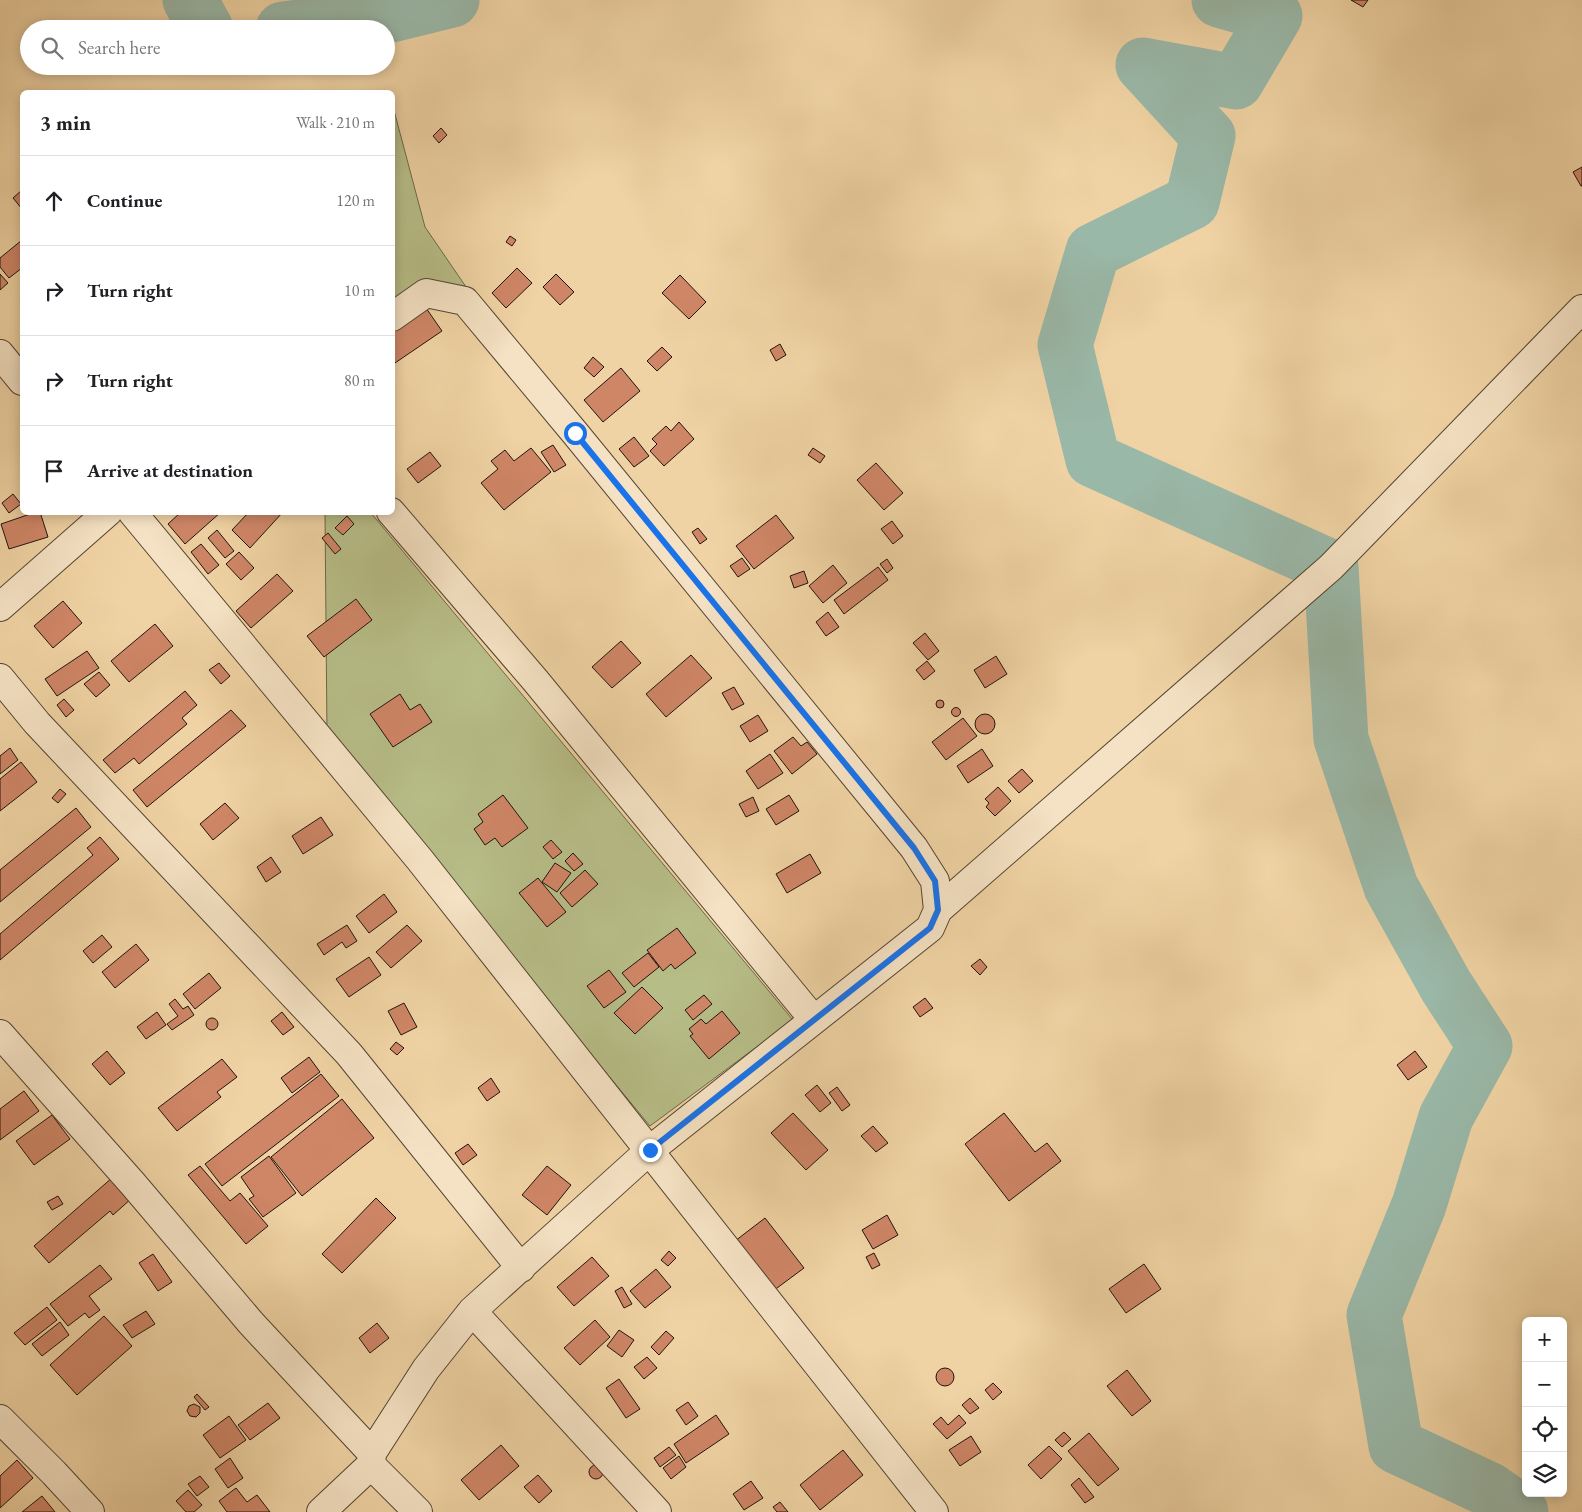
<!DOCTYPE html>
<meta charset="utf-8">
<style>
:root{--surface:#fff;--page:#f6f6f6;--text:#202124;--muted:#757577;--line:#e0e0e0}
body{margin:0;font-family:"EB Garamond",serif;background:var(--page);color:var(--text)}
.controls{position:absolute;right:15px;bottom:15px;display:grid;overflow:hidden;border-radius:8px;box-shadow:0 2px 12px #0003}
.controls button{width:45px;height:45px;display:grid;place-items:center;padding:0;border:0;border-bottom:1px solid var(--line);background:var(--surface);color:var(--text);font:25px sans-serif}
.stop{position:absolute;width:15px;height:15px;margin:-11px;border:4px solid #1a73e8;border-radius:50%;background:#fff}
.stop.end{background:#1a73e8;border-color:#fff;box-shadow:0 1px 5px #0008}
.list{margin:0;padding:0;list-style:none}
h2{display:flex;justify-content:space-between;align-items:center;height:65px;margin:0;padding:0 20px;font-size:21px}
h2 small{font-size:16px;font-weight:400;color:var(--muted)}
.list li{display:grid;grid-template-columns:32px 1fr auto;gap:15px;align-items:center;box-sizing:border-box;height:90px;padding:0 20px;border-top:1px solid var(--line)}
.list b{display:block;font-size:19px;white-space:nowrap}
.list em{font-size:16px;font-style:normal;color:var(--muted)}
.icon{flex:none;width:28px;height:28px;fill:none;stroke:currentColor;stroke-width:2;stroke-linecap:round;stroke-linejoin:round}
.map{position:relative;flex:none;width:1582px;height:1512px;overflow:hidden}
.search{position:absolute;background:var(--surface);box-shadow:0 2px 12px #0003;left:20px;top:20px;width:375px;height:55px;display:flex;align-items:center;gap:12px;box-sizing:border-box;padding:0 18px;border-radius:28px;color:var(--muted);font-size:19px}
.panel{position:absolute;background:var(--surface);box-shadow:0 2px 12px #0003;left:20px;top:90px;width:375px;height:425px;border-radius:8px}
.map>svg:first-child{display:block}
.green{fill:#b7bd87;stroke:#6b684a}
.lines{fill:none;stroke-linecap:round;stroke-linejoin:round}
.river{stroke:#9ab8a8;stroke-width:55}
.building{fill:#cf8667;stroke:#1f140c}
.minor-casing{stroke:#534432;stroke-width:30}
.minor{stroke:#f5e2c4;stroke-width:28}
.route{stroke:#1a73e8;stroke-width:6}
</style>
<div class="map">
<svg width="1582" height="1512" viewBox="0 0 1582 1512">
<rect width="100%" height="100%" fill="#f0d3a4"/>
<filter id="stains"><feTurbulence type="fractalNoise" baseFrequency=".004" numOctaves="4"/><feColorMatrix values="0 0 0 0 .2 0 0 0 0 .09 0 0 0 0 .02 0 0 0 .5 -.17"/></filter>
<radialGradient id="worn" r=".72"><stop offset=".6" stop-color="#630" stop-opacity="0"/><stop offset="1" stop-color="#630" stop-opacity=".3"/></radialGradient>
<path class="green" d="M392,103L425,227L475,300L393,311Z
M325,513H371L793,1020L650,1126L327,735Z"/>
<g class="lines">
<path class="river" d="M190,0L206,29
M283,29L387,16L452,0
M1143,65L1208,136L1192,202L1093,251L1065,345L1093,460L1331,567L1341,739L1391,887L1446,986L1485,1046L1446,1117L1419,1205L1374,1315L1396,1446L1490,1490L1521,1512
M1143,65L1236,82L1275,16L1219,0"/>
</g>
<path class="building" d="M1351,0H1368L1363,7Z
M441,128L447,135L439,143L433,136Z
M1582,167V186H1581L1573,172Z
M22,190V209L13,198Z
M510,236L516,240L512,246L506,242Z
M22,240V268L9,278L0,267V258Z
M517,268L532,283L506,308L492,293Z
M0,274L8,283L0,290Z
M556,274L574,292L560,305L543,287Z
M680,275L706,302L689,319L662,293Z
M426,308L442,331L392,365V331Z
M780,344L786,355L776,361L770,350Z
M662,347L672,357L657,371L647,361Z
M593,357L604,367L594,377L584,368Z
M621,368L640,391L603,422L584,400Z
M679,422L694,439L664,466L650,451L657,444L652,439L666,426L671,431Z
M634,437L649,456L634,467L619,449Z
M553,445L566,465L554,472L541,452Z
M531,448L551,472L504,510L481,483L498,469L491,461L505,450L514,461Z
M813,448L825,456L820,463L808,455Z
M430,452L441,466L418,483L407,469Z
M876,463L903,493L884,510L857,480Z
M13,494L21,504L9,513L2,503Z
M36,512H40L48,537L9,549L1,524Z
M181,512H221L185,544L168,524Z
M249,512H283L250,548L232,530Z
M776,515L794,538L754,569L736,546Z
M347,516L354,524L343,535L335,528Z
M892,521L903,536L893,544L881,529Z
M698,528L707,539L700,544L692,532Z
M217,530L234,551L225,558L208,538Z
M328,533L341,549L335,554L322,538Z
M201,544L219,565L208,574L191,552Z
M239,552L254,568L241,580L226,564Z
M742,558L750,569L738,577L730,566Z
M887,559L893,568L887,573L880,564Z
M833,565L847,583L823,603L809,586Z
M878,567L888,580L844,614L834,600Z
M804,571L808,583L794,588L790,576Z
M277,574L293,591L251,628L236,611Z
M356,599L372,620L324,657L307,636Z
M63,601L82,623L53,648L34,626Z
M828,612L839,627L826,636L816,622Z
M155,624L173,646L129,682L111,661Z
M925,633L939,651L928,660L913,643Z
M621,641L641,663L612,688L592,667Z
M87,651L99,668L57,696L45,679Z
M691,655L712,678L666,717L646,694Z
M996,656L1007,674L985,688L974,670Z
M927,661L935,671L924,680L916,670Z
M219,663L230,676L221,684L209,670Z
M99,672L110,685L96,697L84,684Z
M734,687L744,704L732,710L722,693Z
M185,691L197,705L182,718L187,724L139,764L134,758L115,773L103,760Z
M400,694L410,710L420,704L432,722L393,747L370,714Z
M64,699L74,710L66,717L57,705Z
M936 704a4 4 0 1 1 8 0a4 4 0 1 1-8 0Z
M951.5 712a4.5 4.5 0 1 1 9 0a4.5 4.5 0 1 1-9 0Z
M231,710L246,726L147,807L133,790Z
M975 724a10 10 0 1 1 20 0a10 10 0 1 1-20 0Z
M758,715L768,731L750,742L740,726Z
M963,718L977,736L946,760L932,742Z
M793,737L801,746L807,742L817,754L792,774L774,751Z
M10,748L18,760L0,774V756Z
M982,749L993,766L968,783L957,766Z
M770,754L783,773L758,789L746,771Z
M21,762L37,782L0,811V779Z
M1022,769L1033,781L1019,793L1008,781Z
M998,787L1011,801L995,816L986,807L989,803L985,799Z
M60,789L66,794L58,803L52,798Z
M503,795L528,828L502,847L495,838L485,845L474,829L483,822L478,814Z
M789,795L799,811L776,825L766,809Z
M753,797L759,811L746,817L739,804Z
M225,803L239,818L213,840L200,824Z
M76,808L91,827L0,902V870Z
M321,817L333,835L303,854L292,836Z
M100,837L119,859L0,960V934L93,855L87,848Z
M551,840L562,852L553,859L543,847Z
M573,853L583,864L574,871L565,861Z
M810,854L821,873L787,893L776,874Z
M271,857L281,872L266,882L257,867Z
M555,863L571,873L557,892L542,882Z
M585,870L598,884L572,907L560,893Z
M538,878L566,912L547,927L519,893Z
M384,894L397,912L369,933L356,916Z
M347,925L357,941L346,948L342,942L324,955L317,944Z
M407,925L422,941L391,968L376,952Z
M677,928L696,953L675,969L671,964L663,971L647,950Z
M102,935L112,947L93,963L83,951Z
M136,944L149,960L115,988L102,972Z
M648,953L659,967L634,987L622,973Z
M369,957L381,975L349,997L336,979Z
M980,959L987,967L980,975L971,966Z
M609,970L626,992L604,1008L587,986Z
M209,973L221,988L195,1009L183,994Z
M642,987L663,1008L635,1034L614,1013Z
M704,995L712,1004L693,1020L685,1010Z
M925,998L933,1008L920,1017L913,1007Z
M175,999L183,1009L188,1006L194,1015L172,1030L167,1024L178,1016L169,1004Z
M404,1003L417,1027L401,1035L388,1011Z
M722,1011L740,1033L709,1059L690,1036L693,1034L689,1029L701,1019L706,1024Z
M157,1012L166,1025L146,1039L137,1027Z
M282,1012L294,1027L283,1035L271,1021Z
M206 1024a6 6 0 1 1 12 0a6 6 0 1 1-12 0Z
M396,1042L404,1048L397,1055L390,1049Z
M107,1051L125,1073L110,1085L92,1064Z
M1415,1051L1427,1067L1408,1080L1397,1065Z
M309,1057L320,1072L292,1093L281,1078Z
M222,1059L237,1077L217,1092L221,1097L177,1131L158,1108Z
M321,1074L339,1096L222,1186L205,1164Z
M491,1078L500,1092L487,1101L478,1088Z
M817,1085L831,1103L820,1112L805,1095Z
M837,1087L850,1105L842,1111L829,1093Z
M24,1091L39,1111L0,1140V1109Z
M342,1099L374,1138L302,1196L271,1157Z
M793,1113L828,1150L806,1170L771,1133Z
M1004,1113L1035,1152L1047,1143L1061,1161L1009,1201L965,1144Z
M52,1115L70,1139L34,1165L16,1141Z
M873,1126L888,1143L876,1152L861,1136Z
M468,1144L477,1155L463,1165L455,1153Z
M269,1156L296,1193L263,1217L249,1199L254,1196L241,1177Z
M200,1166L230,1201L240,1193L268,1226L246,1244L188,1175Z
M547,1166L571,1185L547,1215L522,1195Z
M113,1177L132,1198L113,1215L110,1211L49,1263L34,1246Z
M58,1196L63,1204L52,1210L47,1202Z
M376,1198L396,1218L342,1273L322,1254Z
M887,1215L898,1235L873,1249L862,1230Z
M765,1218L804,1268L773,1291L735,1241Z
M669,1251L676,1258L668,1266L661,1260Z
M874,1253L880,1265L872,1269L866,1257Z
M153,1254L172,1282L158,1291L139,1263Z
M592,1257L609,1276L574,1306L557,1287Z
M1144,1264L1161,1289L1126,1313L1109,1289Z
M100,1265L112,1279L89,1296L100,1310L89,1318L85,1313L68,1326L50,1304Z
M656,1269L671,1287L645,1308L630,1291Z
M622,1287L632,1304L624,1308L615,1291Z
M47,1307L57,1320L25,1345L14,1333Z
M146,1311L155,1324L132,1338L123,1325Z
M104,1316L132,1346L77,1395L50,1365Z
M595,1320L610,1337L580,1365L564,1348Z
M60,1322L69,1335L42,1356L32,1344Z
M377,1323L389,1338L370,1353L359,1338Z
M619,1330L634,1340L622,1357L607,1346Z
M666,1331L674,1338L659,1355L651,1347Z
M647,1357L657,1368L644,1379L634,1367Z
M936 1377a9 9 0 1 1 18 0a9 9 0 1 1-18 0Z
M1127,1370L1151,1401L1132,1416L1107,1386Z
M619,1379L640,1409L626,1418L606,1388Z
M993,1383L1002,1392L993,1400L985,1390Z
M197,1394L209,1407L205,1410L194,1397Z
M970,1398L979,1408L970,1414L962,1405Z
M688,1402L698,1416L686,1425L676,1410Z
M268,1403L280,1418L250,1440L238,1425Z
M194,1404L200,1407V1413L196,1417L190,1416L187,1411L189,1406Z
M716,1415L729,1434L686,1463L674,1444Z
M959,1415L966,1423L947,1439L933,1424L941,1417L948,1425Z
M229,1416L246,1440L220,1458L203,1435Z
M1064,1432L1071,1439L1062,1447L1055,1440Z
M1089,1433L1119,1469L1098,1486L1068,1451Z
M971,1436L981,1452L960,1466L949,1450Z
M501,1445L519,1466L479,1500L461,1480Z
M1049,1446L1062,1459L1041,1479L1028,1465Z
M669,1447L676,1455L660,1467L654,1458Z
M843,1450L863,1475L820,1510L800,1485Z
M679,1456L686,1467L671,1479L663,1468Z
M230,1458L243,1478L228,1488L215,1469Z
M17,1460L33,1478L0,1508V1476Z
M589 1472a7 7 0 1 1 14 0a7 7 0 1 1-14 0Z
M538,1475L552,1491L539,1503L524,1487Z
M200,1476L209,1487L197,1496L188,1484Z
M1079,1478L1094,1497L1085,1503L1071,1485Z
M751,1481L763,1498L744,1510L733,1494Z
M236,1488L247,1502L257,1495L270,1512H227L219,1501Z
M188,1490L202,1505L194,1512H186L176,1501Z
M42,1496L55,1512H22Z
M780,1502L788,1512H777L773,1507Z"/>
<g class="lines">
<g class="minor-casing">
<path id="minor" d="M0,354L22,381
M132,512L420,860L934,1512
M391,512L535,680L814,1020
M0,607L108,512
M0,678L37,723L349,1054L521,1268
M938,910L1331,567L1582,309
M0,1034L133,1184L251,1323L372,1453
M472,1311L657,1512
M0,1419L54,1473L90,1512
M371,1465L418,1512
M321,1512L371,1465L372,1453L426,1369L472,1311L650,1150L930,928L938,910L935,881L914,848L575,433L465,301L426,293L392,317"/>
</g>
<use href="#minor" class="minor"/>
</g>
<g class="lines">
<path class="route" d="M575,433L914,848L935,881L938,910L930,928L650,1150"/>
</g>
<rect width="100%" height="100%" filter="url(#stains)"/>
<rect width="100%" height="100%" fill="url(#worn)"/>
</svg>
<div class="controls">
<button>+</button>
<button>−</button>
<button><svg class="icon" aria-label="locate" viewBox="0 0 24 24"><circle cx="12" cy="12" r="6"/><path d="M12 2v4M12 18v4M2 12h4M18 12h4"/></svg></button>
<button><svg class="icon" aria-label="layers" viewBox="0 0 24 24"><path d="M12 4l9 5-9 5-9-5zM3 14l9 5 9-5"/></svg></button>
</div>
<div class="stop" style="left:575px;top:433px"></div>
<div class="stop end" style="left:650px;top:1150px"></div>
<div class="search"><svg class="icon" aria-label="search" viewBox="0 0 24 24"><circle cx="10" cy="10" r="6"/><path d="M15 15l6 6"/></svg>Search here</div>
<section class="panel">
<h2>3 min<small>Walk · 210 m</small></h2>
<ul class="list">
<li><svg class="icon" aria-label="ahead" viewBox="0 0 24 24"><path d="M12 20V5M6 11l6-6 6 6"/></svg><div><b>Continue</b></div><em>120 m</em></li>
<li><svg class="icon" aria-label="right" viewBox="0 0 24 24"><path d="M7 20v-9h11M14 6l5 5-5 5"/></svg><div><b>Turn right</b></div><em>10 m</em></li>
<li><svg class="icon" aria-label="right" viewBox="0 0 24 24"><path d="M7 20v-9h11M14 6l5 5-5 5"/></svg><div><b>Turn right</b></div><em>80 m</em></li>
<li><svg class="icon" aria-label="arrive" viewBox="0 0 24 24"><path d="M6 21V4h12l-3 4 3 4H6"/></svg><div><b>Arrive at destination</b></div></li>
</ul>
</section>
</div>
